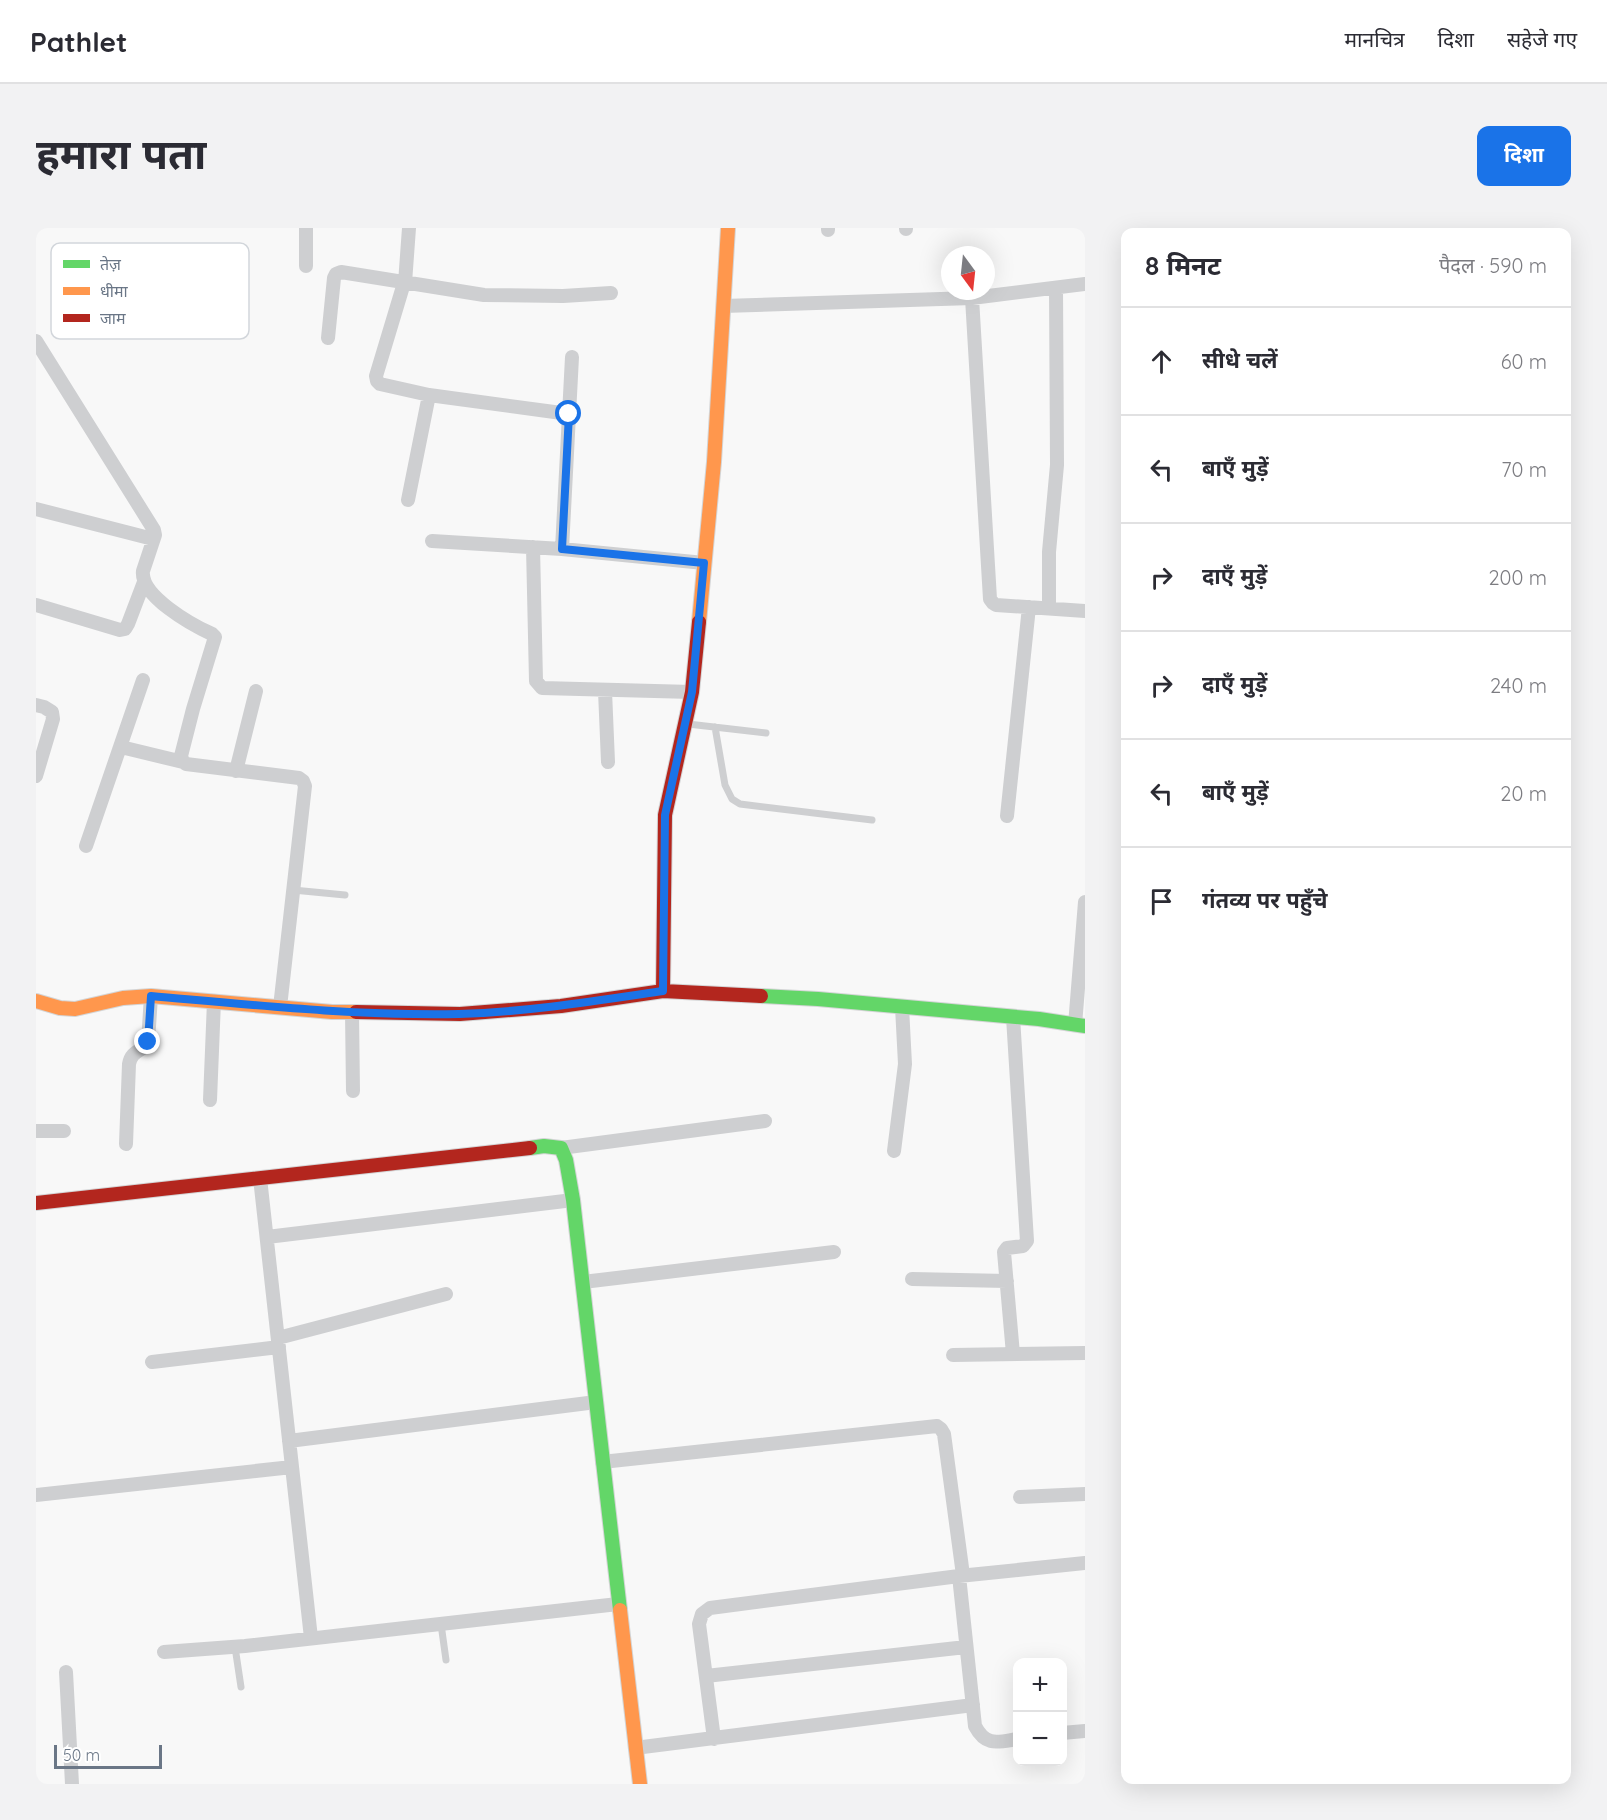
<!DOCTYPE html>
<html lang="hi">
<meta charset="utf-8">
<style>
:root{--surface:#fff;--page:#f2f2f3;--text:#2b2b33;--muted:#7c7c81;--line:#e1e1e2;--accent:#1a73e8}
body{margin:0;font-family:Quicksand,"Noto Sans Devanagari",sans-serif;background:var(--page);color:var(--text)}
.controls{position:absolute;right:18px;bottom:18px;display:grid;overflow:hidden;border-radius:12px;box-shadow:0 6px 24px #0002}
.controls button{width:54px;height:54px;display:grid;place-items:center;padding:0;border:0;border-bottom:2px solid var(--line);background:var(--surface);color:var(--text);font:30px sans-serif}
.compass{position:absolute;left:905px;top:18px;width:54px;height:54px;border-radius:50%;background:var(--surface);box-shadow:0 6px 24px #0002;rotate:165deg}
.scale{position:absolute;left:18px;bottom:15px;width:108px;box-sizing:border-box;padding-left:6px;border:3px solid #6a7686;border-top:0;font-size:16px;line-height:21px;white-space:nowrap;color:#6a7686;-webkit-text-stroke:4px #fff;paint-order:stroke}
.stop{position:absolute;width:18px;height:18px;margin:-14px;border:4px solid #1a73e8;border-radius:50%;background:#fff}
.stop.end{background:#1a73e8;border-color:#fff;box-shadow:0 2px 6px #0008}
.list{margin:0;padding:0;list-style:none}
h2{display:flex;justify-content:space-between;align-items:center;height:78px;margin:0;padding:0 24px;font-size:26px}
h2 small{font-size:20px;font-weight:400;color:var(--muted)}
.list li{display:grid;grid-template-columns:39px 1fr auto;gap:18px;align-items:center;box-sizing:border-box;height:108px;padding:0 24px;border-top:2px solid var(--line)}
.list b{display:block;font-size:22px;white-space:nowrap}
.list em{font-size:20px;font-style:normal;color:var(--muted)}
.icon{flex:none;width:33px;height:33px;fill:none;stroke:currentColor;stroke-width:2;stroke-linecap:round;stroke-linejoin:round}
.map{position:relative;flex:none;width:1049px;height:1556px;overflow:hidden;border-radius:12px}
header{display:flex;align-items:center;gap:36px;box-sizing:border-box;height:84px;padding:0 30px;background:var(--surface);border-bottom:2px solid var(--line)}
header strong{font-size:28px}
nav{display:flex;gap:33px;margin-inline-start:auto;font-size:21px}
.intro{display:flex;align-items:center;justify-content:space-between;box-sizing:border-box;height:144px;padding:0 36px}
h1{margin:0;font-size:42px}
.button{padding:15px 27px;border-radius:12px;background:var(--accent);color:#fff;font-size:21px;font-weight:700}
main{display:flex;gap:36px;padding:0 36px}
aside{flex:1;background:var(--surface);border-radius:12px;box-shadow:0 6px 24px #0002}
.map>svg:first-child{display:block}
.lines{fill:none;stroke-linecap:round;stroke-linejoin:round}
.fast-casing{stroke:#d4d5d6;stroke-width:16}
.slow-casing{stroke:#d4d5d6;stroke-width:16}
.jam-casing{stroke:#d4d5d6;stroke-width:16}
.lane{stroke:#cecfd1;stroke-width:7}
.street{stroke:#cecfd1;stroke-width:14}
.fast{stroke:#63d668;stroke-width:14}
.slow{stroke:#ff974d;stroke-width:14}
.jam{stroke:#b3261e;stroke-width:14}
.route{stroke:#1a73e8;stroke-width:8}
.key{fill:#fff;stroke:#d2d6db;stroke-width:1.5}
.key-label{font-size:16px;fill:#6a7686}
</style>
<header>
<strong>Pathlet</strong>
<nav><a>मानचित्र</a><a>दिशा</a><a>सहेजे गए</a></nav>
</header>
<div class="intro"><h1>हमारा पता</h1><a class="button">दिशा</a></div>
<main>
<div class="map">
<svg width="1049" height="1556" viewBox="0 0 1049 1556">
<rect width="100%" height="100%" fill="#f8f8f8"/>
<g class="lines">
<g class="fast-casing">
<path id="fast" d="M725,768L782,771L1003,791L1049,798
M494,920L508,918L525,920L530,932L537,972L584,1382"/>
</g>
<g class="slow-casing">
<path id="slow" d="M663,394L678,234L692,0
M0,773L24,780L39,781L87,770L115,768L296,784H320
M584,1382L604,1556"/>
</g>
<g class="jam-casing">
<path id="jam" d="M627,763L629,587L656,464L663,394
M320,784L424,786L525,778L627,763L725,768
M0,975L494,920"/>
</g>
<path class="lane" d="M652,496L730,505
M679,499L689,557L696,571L704,576L836,592
M257,662L309,667
M405,1396L410,1432
M199,1419L205,1459"/>
<path class="street" d="M270,0V38
M870,1V0
M792,2V0
M368,55L340,148L341,153L344,156L393,167L533,186
M369,55L373,0
M936,70L954,371L957,375L960,377L1049,383
M687,78L936,70L1049,56
M292,110L298,50L300,46L305,44L448,67L527,68L575,65
M0,113L118,302L119,307L107,343C104,368 156,397 176,406L179,409L157,481L145,528L147,534L150,536L263,550L267,553L269,558L244,779
M372,272L393,167
M0,281L117,311
M396,313L526,321L668,335
M497,319L500,453L506,460L656,464
M526,321L536,129
M0,377L84,402L89,401L92,396L108,354
M1013,380V324L1021,237L1020,60
M569,463L572,534
M0,477L8,479L16,484L17,491L0,548
M85,519L147,534
M200,543L220,463
M971,588L993,379
M50,618L107,452
M316,784L317,863
M977,789L991,1013L987,1018L971,1020L968,1024L977,1126
M1039,797L1049,674
M174,872L178,773
M0,903H28
M90,916L93,836C96,821 107,824 112,814L115,768
M525,920L729,893
M858,923L869,836L866,779
M224,950L275,1410
M231,1009L537,972
M876,1051L971,1053
M547,1054L798,1024
M242,1110L410,1066
M917,1127L1049,1125
M116,1134L243,1119
M253,1213L560,1174
M566,1234L901,1198L905,1201L908,1206L927,1347
M0,1267L256,1239
M984,1269L1049,1266
M923,1348L939,1498C950,1519 962,1514 981,1511
M128,1424L209,1418L582,1376
M30,1444L36,1556
M670,1448L930,1419
M1026,1505L1049,1503
M678,1511L663,1396L666,1386L674,1380L923,1348L1049,1335
M599,1520L937,1477"/>
<use href="#fast" class="fast"/>
<use href="#slow" class="slow"/>
<use href="#jam" class="jam"/>
</g>
<g class="lines">
<path class="route" d="M112,814L115,768C217,777 320,788 423,786C491,784 559,773 627,763L629,587L656,464L668,335L526,321L533,186"/>
</g>
<rect x="15" y="15" width="198" height="96" rx="9" class="key"/>
<rect x="27" y="32" width="27" height="8" fill="#63d668"/>
<rect x="27" y="59" width="27" height="8" fill="#ff974d"/>
<rect x="27" y="86" width="27" height="8" fill="#b3261e"/>
<g class="key-label">
<text x="64" y="42">तेज़</text>
<text x="64" y="69">धीमा</text>
<text x="64" y="96">जाम</text>
</g>
</svg>
<div class="controls">
<button>+</button>
<button>−</button>
</div>
<svg class="compass" viewBox="-18 -18 36 36"><path d="M0-13l5 13h-10z" fill="#e53935"/><path d="M0 13l5-13h-10z" fill="#7c7c81"/></svg>
<div class="scale">50 m</div>
<div class="stop" style="left:533px;top:186px"></div>
<div class="stop end" style="left:112px;top:814px"></div>
</div>
<aside>
<h2>8 मिनट<small>पैदल · 590 m</small></h2>
<ul class="list">
<li><svg class="icon" aria-label="ahead" viewBox="0 0 24 24"><path d="M12 20V5M6 11l6-6 6 6"/></svg><div><b>सीधे चलें</b></div><em>60 m</em></li>
<li><svg class="icon" aria-label="left" viewBox="0 0 24 24"><path d="M17 20v-9H6M10 6l-5 5 5 5"/></svg><div><b>बाएँ मुड़ें</b></div><em>70 m</em></li>
<li><svg class="icon" aria-label="right" viewBox="0 0 24 24"><path d="M7 20v-9h11M14 6l5 5-5 5"/></svg><div><b>दाएँ मुड़ें</b></div><em>200 m</em></li>
<li><svg class="icon" aria-label="right" viewBox="0 0 24 24"><path d="M7 20v-9h11M14 6l5 5-5 5"/></svg><div><b>दाएँ मुड़ें</b></div><em>240 m</em></li>
<li><svg class="icon" aria-label="left" viewBox="0 0 24 24"><path d="M17 20v-9H6M10 6l-5 5 5 5"/></svg><div><b>बाएँ मुड़ें</b></div><em>20 m</em></li>
<li><svg class="icon" aria-label="arrive" viewBox="0 0 24 24"><path d="M6 21V4h12l-3 4 3 4H6"/></svg><div><b>गंतव्य पर पहुँचे</b></div></li>
</ul>
</aside>
</main>
